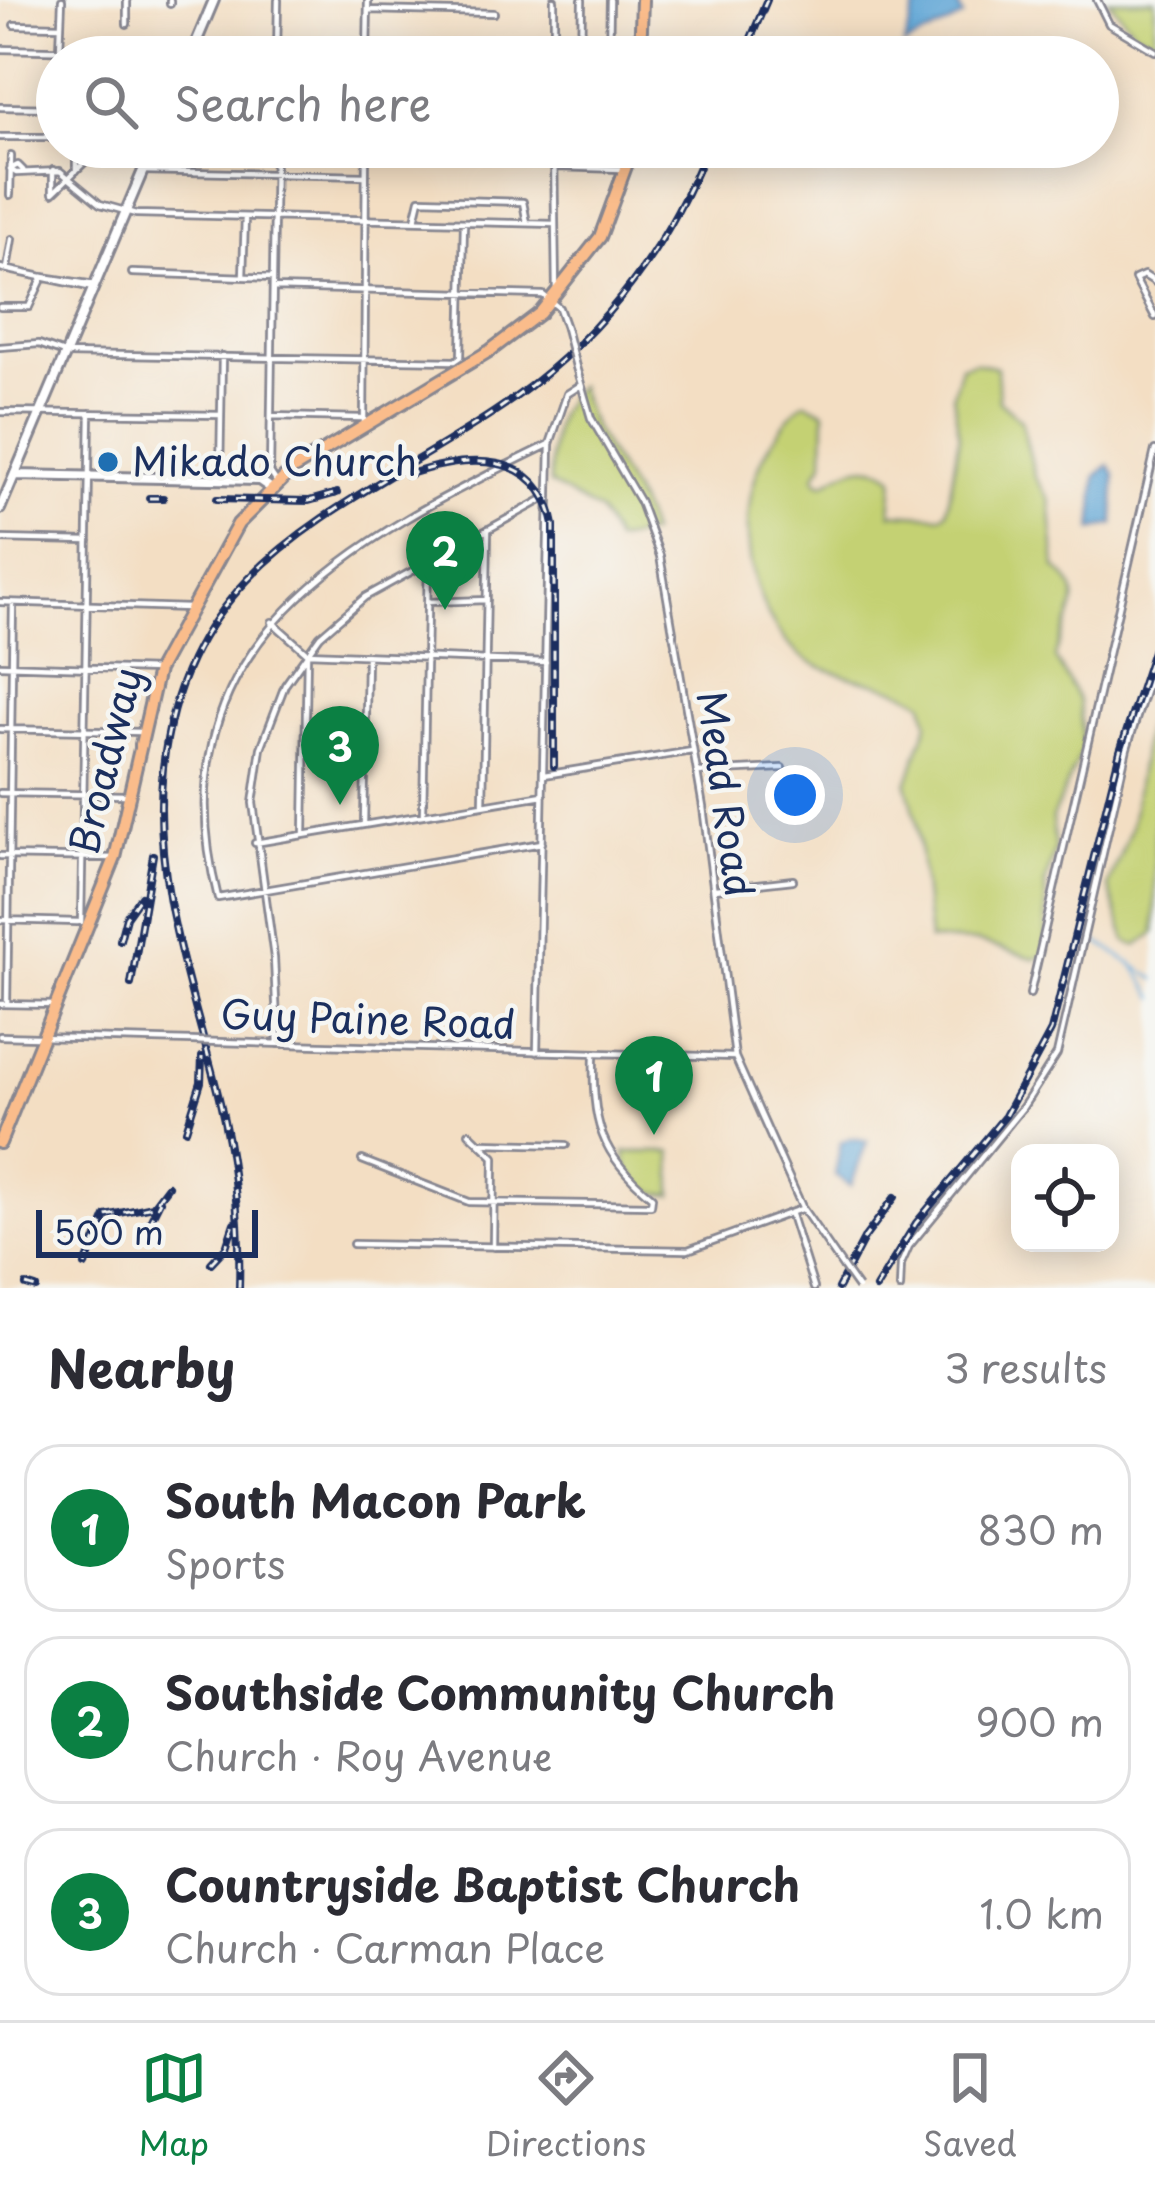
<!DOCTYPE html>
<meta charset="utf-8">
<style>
:root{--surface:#fff;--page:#f7f7f7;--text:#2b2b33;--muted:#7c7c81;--line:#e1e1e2;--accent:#0b8043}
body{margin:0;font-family:"Playpen Sans",sans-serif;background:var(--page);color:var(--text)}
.controls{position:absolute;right:36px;bottom:36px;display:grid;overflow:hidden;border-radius:24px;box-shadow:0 6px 30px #0003}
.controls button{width:108px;height:108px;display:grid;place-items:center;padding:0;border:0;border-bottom:3px solid var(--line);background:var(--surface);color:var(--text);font:60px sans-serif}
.scale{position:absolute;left:36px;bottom:30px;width:222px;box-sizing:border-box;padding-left:12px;border:6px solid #1b2f5e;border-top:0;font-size:33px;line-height:42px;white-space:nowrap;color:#1b2f5e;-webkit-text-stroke:9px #f6f6f2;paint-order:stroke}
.you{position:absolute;left:795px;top:795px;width:42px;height:42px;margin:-30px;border:9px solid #fff;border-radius:50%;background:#1a73e8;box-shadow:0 0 0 18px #1a73e833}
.badge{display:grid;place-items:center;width:78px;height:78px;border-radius:50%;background:var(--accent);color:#fff;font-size:39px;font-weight:700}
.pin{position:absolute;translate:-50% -99px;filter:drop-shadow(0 3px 6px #0008)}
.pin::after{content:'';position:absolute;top:63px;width:42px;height:36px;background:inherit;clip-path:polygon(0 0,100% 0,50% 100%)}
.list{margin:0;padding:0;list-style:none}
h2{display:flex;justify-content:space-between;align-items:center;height:156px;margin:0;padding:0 48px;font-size:51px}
h2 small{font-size:39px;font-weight:400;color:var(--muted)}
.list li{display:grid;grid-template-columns:78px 1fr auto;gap:36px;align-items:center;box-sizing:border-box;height:168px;margin:0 24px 24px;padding:0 24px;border:3px solid var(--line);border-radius:36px}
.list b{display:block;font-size:45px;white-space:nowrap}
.list p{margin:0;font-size:39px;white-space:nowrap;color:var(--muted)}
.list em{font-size:39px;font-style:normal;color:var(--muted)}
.icon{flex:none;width:66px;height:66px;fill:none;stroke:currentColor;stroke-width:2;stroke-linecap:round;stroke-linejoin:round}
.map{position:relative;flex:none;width:1155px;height:1288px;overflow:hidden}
.search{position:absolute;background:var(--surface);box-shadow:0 6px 30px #0003;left:36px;right:36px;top:36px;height:132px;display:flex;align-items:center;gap:30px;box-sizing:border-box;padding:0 42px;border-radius:66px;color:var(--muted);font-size:45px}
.sheet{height:732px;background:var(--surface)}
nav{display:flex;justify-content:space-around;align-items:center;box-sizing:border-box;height:168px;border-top:3px solid var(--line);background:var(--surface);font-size:33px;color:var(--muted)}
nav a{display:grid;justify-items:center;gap:6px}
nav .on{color:var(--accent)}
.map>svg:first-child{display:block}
.green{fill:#c4d173;stroke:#708068;stroke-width:3}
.water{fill:#5ea5d5;stroke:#3c6a9a;stroke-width:3}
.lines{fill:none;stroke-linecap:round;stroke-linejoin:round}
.stream{stroke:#5ea5d5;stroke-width:3}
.minor-casing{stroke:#878690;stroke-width:10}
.tertiary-casing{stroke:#878690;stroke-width:14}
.primary-casing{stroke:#878690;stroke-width:16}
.minor{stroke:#fff;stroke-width:4.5}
.tertiary{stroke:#fff;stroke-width:8}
.primary{stroke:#fabc8b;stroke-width:10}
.rail-casing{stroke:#1b2f5e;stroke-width:8}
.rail{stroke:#f6f6f2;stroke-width:3;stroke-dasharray:9;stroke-linecap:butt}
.minor-bridge-casing{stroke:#878690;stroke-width:10;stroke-linecap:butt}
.minor-bridge{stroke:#fff;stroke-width:4.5}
.poi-dot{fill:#1f6fb2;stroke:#f6f6f2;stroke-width:4.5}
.labels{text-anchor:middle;stroke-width:9;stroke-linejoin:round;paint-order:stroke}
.poi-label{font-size:39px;fill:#1b2f5e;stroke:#f6f6f2;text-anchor:start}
.street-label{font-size:39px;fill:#1b2f5e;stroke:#f6f6f2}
</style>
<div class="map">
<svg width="1155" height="1288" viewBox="0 0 1155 1288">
<rect width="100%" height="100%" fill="#f6f6f2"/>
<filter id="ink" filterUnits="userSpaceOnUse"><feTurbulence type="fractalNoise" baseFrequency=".00833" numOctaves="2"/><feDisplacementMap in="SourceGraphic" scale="24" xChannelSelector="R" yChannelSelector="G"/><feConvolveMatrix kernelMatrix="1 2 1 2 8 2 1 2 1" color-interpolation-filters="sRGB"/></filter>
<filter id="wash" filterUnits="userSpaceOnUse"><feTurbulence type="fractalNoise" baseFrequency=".004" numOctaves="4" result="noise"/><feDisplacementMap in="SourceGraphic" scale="48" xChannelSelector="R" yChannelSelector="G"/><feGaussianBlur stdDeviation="2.7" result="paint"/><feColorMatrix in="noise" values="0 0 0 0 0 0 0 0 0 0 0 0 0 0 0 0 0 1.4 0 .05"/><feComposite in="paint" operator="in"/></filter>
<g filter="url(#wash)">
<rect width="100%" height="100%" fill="#f3dec3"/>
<path class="green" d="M1108,0H1155V40L1135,31Z
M974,362L997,367L999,401L1021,420L1035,477L1050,500L1056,568C1094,598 1062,622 1055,658L1079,701L1083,748L1052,818L1055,849L1045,884L1047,953L1036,959L978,942L929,940L917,823L907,784L928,723L924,703C888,677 829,682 795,651C741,600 732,494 776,436C785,424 793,408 806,402L825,412L824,461L815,476L818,481L825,483C847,468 871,457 894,477L891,513L941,516L947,511L959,436L953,394L961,366Z
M579,386C589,440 636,480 650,534L615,541L599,512L550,484C550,449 551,408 579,386Z
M1155,705V933L1137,946L1126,941L1108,886L1131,827L1147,718Z
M625,1152H672L673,1195C648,1195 625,1179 625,1152Z"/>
<path class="water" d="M929,0H956L963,17L904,46L916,6H925Z
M1109,465L1115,474L1114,524L1093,530L1096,476Z
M852,1138L867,1141L851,1186L835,1175L841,1142Z"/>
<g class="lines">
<path class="stream" d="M1096,941L1155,979
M1133,964L1155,998"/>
</g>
</g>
<g filter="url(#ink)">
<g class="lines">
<g class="minor-casing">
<path id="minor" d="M1097,0L1109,24L1155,51
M170,4V0
M368,10L494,13
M127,24V0
M14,25L61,26
M0,49L347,57
M60,50L62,0
M277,54L278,0
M554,56L602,57
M367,57L368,0
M423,57L424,51
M512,57V45
M554,57V0
M581,57L582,0
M609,57L610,0
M0,107L57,108
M0,137H57
M275,147L270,472L276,481
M554,147L556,291
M367,155L529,158
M556,167L622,169
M23,170L18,165L10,169L16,173L60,171L100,204L136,214L554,224
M53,170V193L88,159L76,160V171
M143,171L365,176
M10,195L11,156
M415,220L420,199L523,202L527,223
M0,268L93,288
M7,269L12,239
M132,273L273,278
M43,277L95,285
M243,277L245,217
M1155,282L1144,275L1135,279L1155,317
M273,288L543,295L559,308L566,328
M0,307H29L43,277
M0,347L39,344L67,354L455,361
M455,361L461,357L464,222
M576,367L591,418L640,502L660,556L703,807L735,1057L803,1209L843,1267
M0,412L221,415
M271,416L361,418
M364,422L366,147
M220,476L222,356
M0,539L88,541
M0,602L189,608
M428,602L487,600
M272,622L307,653L304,834
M307,653L546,662
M0,665L158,670
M0,729L142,732
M699,772L782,768
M544,775L692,751
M0,793L125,795
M483,804L488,529
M423,814L428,561
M364,824L367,658
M255,843L543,795
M542,843L218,898C153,641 355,538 550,444
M0,856L115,858
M715,889L793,880
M0,920L78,922
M81,922L90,413
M1030,994L1155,450
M0,1004L56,1005
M7,1004L13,603
M0,1036L192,1041
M219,1042L735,1057
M278,1044L274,958L253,803L261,748L285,685L320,636L365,597L549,496
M537,1052L550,444L567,394L581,385
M469,1133L494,1157L493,1247
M482,1143L566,1145
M362,1160L469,1202L651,1205L652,1197C599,1154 592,1121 594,1055
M791,1215L814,1288
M353,1244L688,1250L801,1209
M900,1288L901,1264L909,1246L1023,1107L1057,1054L1127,748L1155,660"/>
</g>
<g class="tertiary-casing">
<path id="tertiary" d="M190,57L214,0
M16,475L259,480L269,487
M0,509L153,147"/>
</g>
<g class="primary-casing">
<path id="primary" d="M640,57L642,0
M0,1143L115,858L158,670L238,524L293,469L491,350L540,313L600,237L633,147"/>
</g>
<use href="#minor" class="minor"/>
<use href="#tertiary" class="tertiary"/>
<use href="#primary" class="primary"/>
<g class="rail-casing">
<path id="rail" d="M743,57L767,0
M407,475C466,455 539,448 554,525V766
M149,498H163
M217,499L309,501L337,493
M120,940L126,917L141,896
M131,984L153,855
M186,1130L201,1082L202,1057
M141,1239L160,1201
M211,1263L226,1247L234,1223
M85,1265L106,1216L153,1206L168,1186
M26,1285L36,1288
M239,1288C241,1224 234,1161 219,1098C193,991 151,881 163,768C185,560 345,511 494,412C593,347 665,256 707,147
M838,1288L865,1237L895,1197
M876,1288L916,1223L1005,1116L1051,1031L1120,751L1155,645"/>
</g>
<use href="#rail" class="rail"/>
<g class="minor-bridge-casing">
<path id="minor-bridge" d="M566,328L576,367
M192,1041L219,1042
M843,1267L858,1288"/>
</g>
<use href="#minor-bridge" class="minor-bridge"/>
</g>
</g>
<circle class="poi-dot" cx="108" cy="462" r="12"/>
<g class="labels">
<g class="poi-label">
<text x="132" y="476">Mikado Church</text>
</g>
<g class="street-label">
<text transform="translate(106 761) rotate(-76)" y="14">Broadway</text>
<text transform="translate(725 794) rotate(82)" y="14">Mead Road</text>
<text transform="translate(368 1020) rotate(2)" y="14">Guy Paine Road</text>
</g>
</g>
</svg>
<div class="controls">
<button><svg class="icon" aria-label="locate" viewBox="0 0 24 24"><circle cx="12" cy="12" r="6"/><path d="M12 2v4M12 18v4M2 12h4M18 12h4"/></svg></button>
</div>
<div class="scale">500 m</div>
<div class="you"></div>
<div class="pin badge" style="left:654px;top:1135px">1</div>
<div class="pin badge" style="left:445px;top:610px">2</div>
<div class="pin badge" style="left:340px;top:805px">3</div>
<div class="search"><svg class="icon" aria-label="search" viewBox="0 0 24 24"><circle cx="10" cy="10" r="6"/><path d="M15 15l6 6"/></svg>Search here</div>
</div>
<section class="sheet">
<h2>Nearby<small>3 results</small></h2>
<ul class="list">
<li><span class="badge">1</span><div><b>South Macon Park</b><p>Sports</p></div><em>830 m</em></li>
<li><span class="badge">2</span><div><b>Southside Community Church</b><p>Church · Roy Avenue</p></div><em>900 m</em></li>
<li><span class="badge">3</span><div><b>Countryside Baptist Church</b><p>Church · Carman Place</p></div><em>1.0 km</em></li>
</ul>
</section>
<nav>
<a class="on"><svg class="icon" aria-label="map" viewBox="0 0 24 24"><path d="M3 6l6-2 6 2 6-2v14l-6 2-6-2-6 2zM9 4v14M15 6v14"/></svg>Map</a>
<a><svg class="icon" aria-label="directions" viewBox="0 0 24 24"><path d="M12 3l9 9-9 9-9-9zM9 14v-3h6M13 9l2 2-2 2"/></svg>Directions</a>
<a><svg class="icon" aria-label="saved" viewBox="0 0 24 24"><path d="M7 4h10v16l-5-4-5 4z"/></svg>Saved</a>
</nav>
